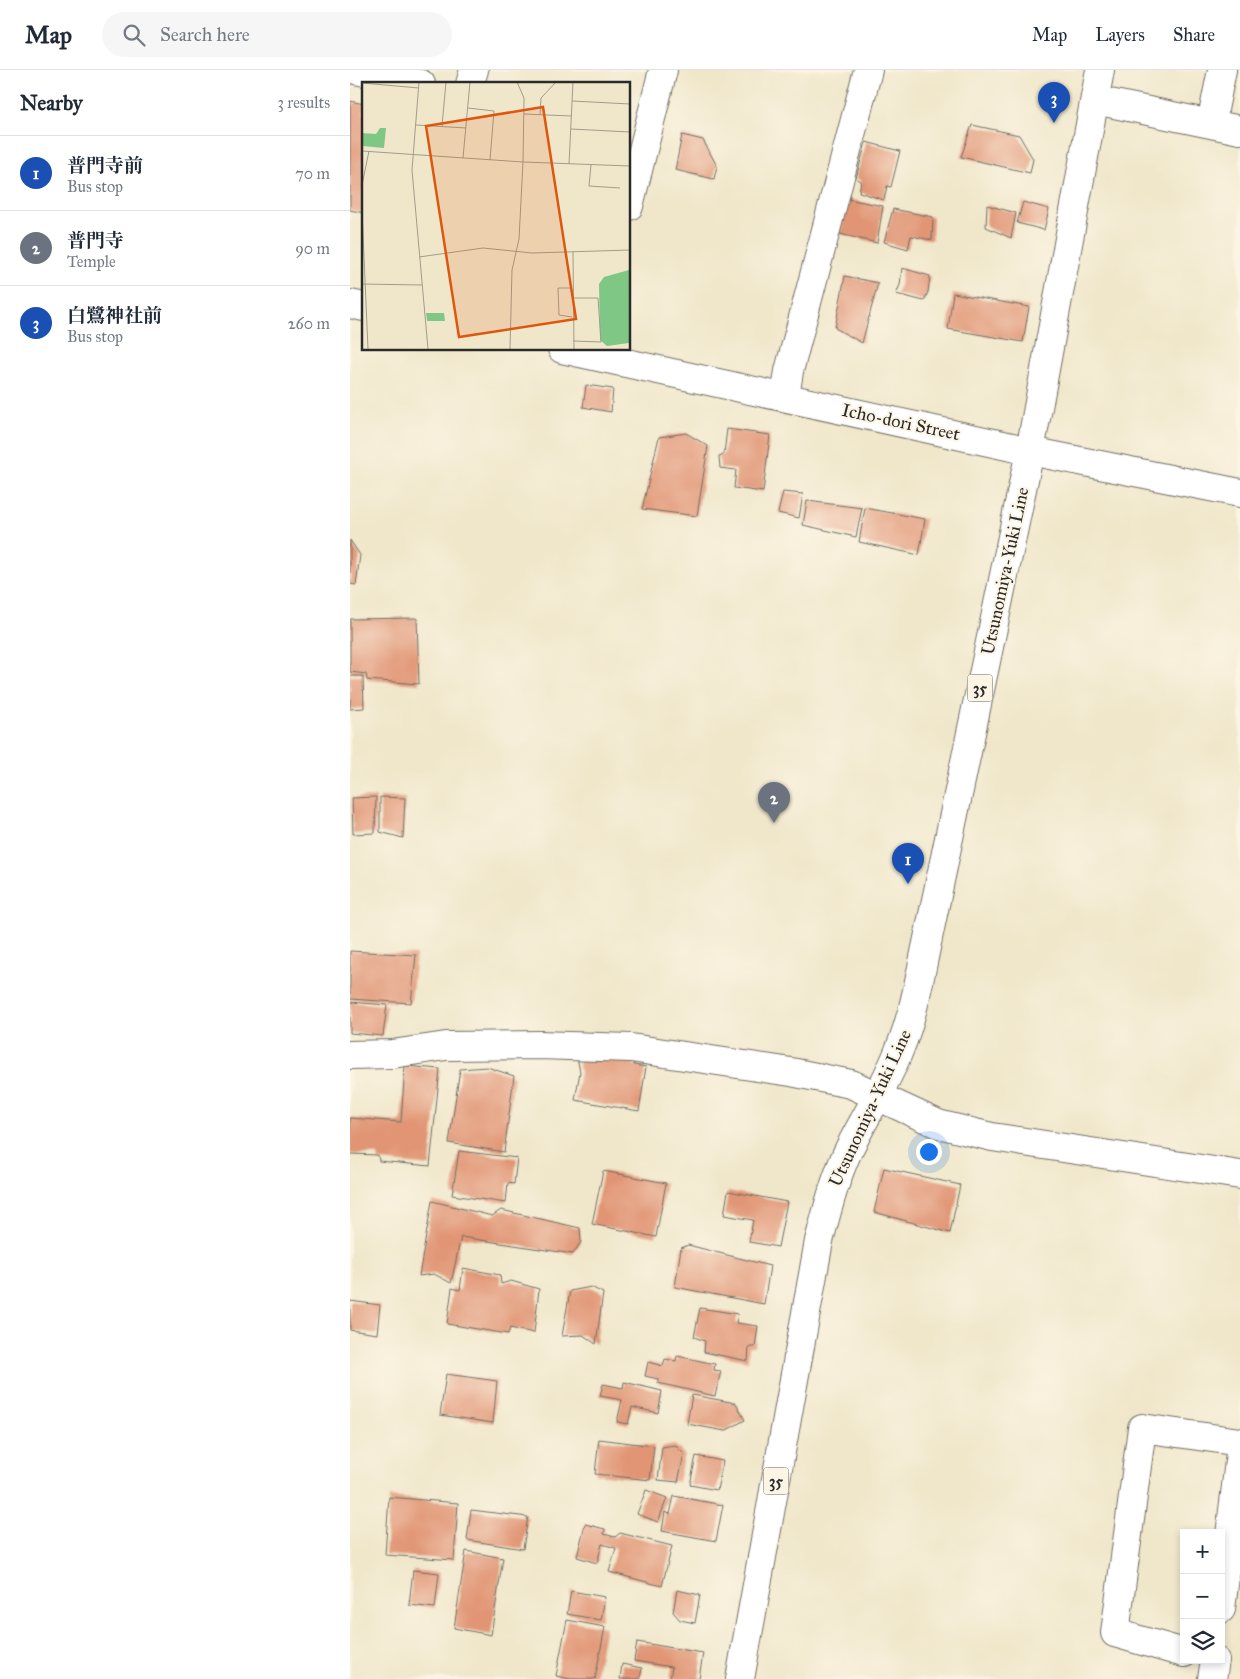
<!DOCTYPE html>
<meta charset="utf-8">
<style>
:root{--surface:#fff;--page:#f6f6f7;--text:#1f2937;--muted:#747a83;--line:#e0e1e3;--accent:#c8321e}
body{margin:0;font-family:"IM FELL Great Primer","Noto Serif JP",serif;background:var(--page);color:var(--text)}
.controls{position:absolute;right:15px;bottom:15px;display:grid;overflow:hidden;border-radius:0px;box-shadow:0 2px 8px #0003}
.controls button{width:45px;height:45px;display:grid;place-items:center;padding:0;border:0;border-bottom:1px solid var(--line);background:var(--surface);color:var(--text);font:25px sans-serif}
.you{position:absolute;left:578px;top:1081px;width:18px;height:18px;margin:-12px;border:4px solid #fff;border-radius:50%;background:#1a73e8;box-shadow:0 0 0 8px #1a73e833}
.badge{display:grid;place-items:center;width:32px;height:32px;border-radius:50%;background:var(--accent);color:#fff;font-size:16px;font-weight:700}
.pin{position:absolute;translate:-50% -41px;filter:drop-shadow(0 1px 2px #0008)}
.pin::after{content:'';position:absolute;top:26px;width:18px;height:15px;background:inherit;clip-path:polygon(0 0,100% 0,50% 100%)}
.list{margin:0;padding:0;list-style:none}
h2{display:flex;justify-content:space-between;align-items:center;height:65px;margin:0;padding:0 20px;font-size:21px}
h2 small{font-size:16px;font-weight:400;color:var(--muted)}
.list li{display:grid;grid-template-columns:32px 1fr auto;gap:15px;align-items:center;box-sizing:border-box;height:75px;padding:0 20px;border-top:1px solid var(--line)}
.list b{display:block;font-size:19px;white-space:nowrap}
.list p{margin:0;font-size:16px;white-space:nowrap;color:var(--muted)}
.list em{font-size:16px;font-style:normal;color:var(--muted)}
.icon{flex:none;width:28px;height:28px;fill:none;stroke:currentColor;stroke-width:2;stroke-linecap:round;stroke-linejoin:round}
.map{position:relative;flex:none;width:890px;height:1609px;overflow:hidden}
header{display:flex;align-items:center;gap:30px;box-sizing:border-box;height:70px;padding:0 25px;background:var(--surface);border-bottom:1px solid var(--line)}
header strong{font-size:24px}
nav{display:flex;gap:28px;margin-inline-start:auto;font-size:18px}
.search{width:350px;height:45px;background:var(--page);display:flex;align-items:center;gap:12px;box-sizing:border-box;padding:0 18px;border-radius:28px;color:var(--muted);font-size:19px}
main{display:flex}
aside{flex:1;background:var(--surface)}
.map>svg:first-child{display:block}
.building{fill:#e19575}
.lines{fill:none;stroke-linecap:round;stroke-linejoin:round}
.minor-casing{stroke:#706d63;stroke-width:30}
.tertiary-casing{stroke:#706d63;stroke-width:30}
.primary-casing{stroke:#706d63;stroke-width:30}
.minor{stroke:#fff;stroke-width:28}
.tertiary{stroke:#fff;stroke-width:28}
.primary{stroke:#fff;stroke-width:28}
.labels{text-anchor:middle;stroke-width:4;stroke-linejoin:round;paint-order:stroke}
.shield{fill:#fcf5e5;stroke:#6a6863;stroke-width:1}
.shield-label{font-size:16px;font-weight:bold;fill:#2b2b2b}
.street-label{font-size:18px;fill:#2b2b2b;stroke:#fcf5e5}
.inset-road{fill:none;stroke:#a19c8b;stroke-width:1}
.view{fill:#df570e;fill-opacity:0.15;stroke:#df570e;stroke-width:2.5}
.inset-edge{fill:none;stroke:#2b2b2b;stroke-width:2.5}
</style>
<header>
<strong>Map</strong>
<div class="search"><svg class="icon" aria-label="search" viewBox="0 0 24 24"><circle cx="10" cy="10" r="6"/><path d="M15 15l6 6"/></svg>Search here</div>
<nav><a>Map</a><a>Layers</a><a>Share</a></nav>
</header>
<main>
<aside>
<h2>Nearby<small>3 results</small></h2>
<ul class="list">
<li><span class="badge" style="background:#1a4fb4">1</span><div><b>普門寺前</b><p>Bus stop</p></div><em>70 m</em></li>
<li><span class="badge" style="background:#6b7280">2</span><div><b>普門寺</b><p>Temple</p></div><em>90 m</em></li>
<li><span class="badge" style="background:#1a4fb4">3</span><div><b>白鷺神社前</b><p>Bus stop</p></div><em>260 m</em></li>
</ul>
</aside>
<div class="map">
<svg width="890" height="1609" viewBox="0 0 890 1609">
<rect width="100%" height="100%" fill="#fcf5e5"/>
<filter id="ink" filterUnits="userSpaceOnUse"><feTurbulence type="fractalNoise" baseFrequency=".02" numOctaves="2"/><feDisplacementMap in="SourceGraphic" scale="10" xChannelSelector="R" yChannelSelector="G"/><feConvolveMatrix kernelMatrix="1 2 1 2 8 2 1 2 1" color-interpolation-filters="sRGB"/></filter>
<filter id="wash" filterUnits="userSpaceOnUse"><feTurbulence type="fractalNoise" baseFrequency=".0096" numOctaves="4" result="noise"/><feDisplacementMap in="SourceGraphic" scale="20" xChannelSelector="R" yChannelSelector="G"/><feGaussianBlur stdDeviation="1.12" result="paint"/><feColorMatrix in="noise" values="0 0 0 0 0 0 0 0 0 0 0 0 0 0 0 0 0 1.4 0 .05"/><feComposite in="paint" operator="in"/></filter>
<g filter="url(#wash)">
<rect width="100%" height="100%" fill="#f0e7cb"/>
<g id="blocks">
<path class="building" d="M0,31L14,34V143L0,140Z
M622,55L669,65L683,89L680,103L611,87Z
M332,65L353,70L367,96L364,109L325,100Z
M516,72L550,81L541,117L537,116L534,130L509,122L511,111L506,108Z
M498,129L533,136L527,173L490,164Z
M673,132L699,139L694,160L667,153Z
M637,135L666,143L661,168L636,157Z
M543,139L583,147L582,170L561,166L558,179L534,172Z
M552,198L580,206L578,222L574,231L546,224L550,215Z
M495,206L528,213L512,273L485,258Z
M603,223L679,237L673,272L598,259Z
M236,315L263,319L261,342L233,337Z
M377,359L420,365L413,422L384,418L386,400L370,398L369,386L374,384Z
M336,363L358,376L347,446L292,439L309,367Z
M433,422L453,424L449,448L428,443Z
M457,431L512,438L506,467L453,455Z
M515,438L575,449L569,485L509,472Z
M0,470L10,485L6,515L0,514Z
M67,548L69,614L17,610L16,604L0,602V549Z
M0,606H13L14,638L0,639Z
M26,727L25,763L3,764L2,728Z
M30,727L55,728L53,768L30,762Z
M0,881L66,885L61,933L0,929Z
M0,932L37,935L33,966L0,963Z
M227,987L283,990L284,995L296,997L289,1041L225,1030L230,1002Z
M55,996L90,999L80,1096L29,1091L28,1085L0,1084V1048L51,1052Z
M137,997L164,1006L154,1082L99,1073L110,999Z
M109,1081L167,1088L164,1114L158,1113L156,1133L102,1125Z
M534,1098L610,1115L600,1163L524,1142Z
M253,1101L316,1113L306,1167L242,1154Z
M378,1121L437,1132L428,1177L399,1172L403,1150L374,1145Z
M82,1131L142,1146L151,1140L230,1158L231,1172L223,1184L111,1167L101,1213L84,1204L69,1206Z
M338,1175L420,1196L414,1234L325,1217L331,1178Z
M113,1198L150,1205L151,1214L161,1211L189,1219L184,1263L160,1258L158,1264L97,1254L102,1218L110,1220Z
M241,1217L253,1223L246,1274L233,1265L212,1266L220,1221Z
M0,1231L30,1235L27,1264L0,1260Z
M350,1238L388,1244L386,1253L408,1256L405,1277H399L398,1291L354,1282L355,1271L344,1267Z
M327,1286L365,1294L364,1300L371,1301L365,1326L308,1313V1309L295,1306L298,1292L313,1296L315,1289L326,1291Z
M96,1304L147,1311L143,1353L90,1345Z
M274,1312L312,1321L308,1343L282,1337L278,1354L267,1352L272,1330L250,1326L253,1314L273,1318Z
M342,1325L386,1333L395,1350L375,1361L337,1354Z
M249,1369L304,1376L300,1410L245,1404Z
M325,1375L334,1384L328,1412L308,1410L312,1377Z
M346,1386L373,1391L367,1420L340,1415Z
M296,1420L317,1428L308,1452L287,1444Z
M324,1426L373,1435L366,1471L312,1461L315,1442L320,1444Z
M39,1427L108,1433L104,1490L35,1485Z
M121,1440L178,1447L173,1479L117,1470Z
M235,1454L255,1459L254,1464L265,1467L270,1463L322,1476L312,1516L259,1502L266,1478L252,1474L247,1493L227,1487Z
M116,1481L153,1488L141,1565L104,1558Z
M63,1500L89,1503L85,1538L59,1535Z
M327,1520L350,1525L345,1553L330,1550L323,1542Z
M221,1521L255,1527L251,1550L217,1544Z
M217,1550L255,1557L245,1609H221L206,1606Z
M287,1572L353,1583L349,1609H320L322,1597L284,1591Z
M272,1594L292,1598L290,1609H270Z"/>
</g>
</g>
<g filter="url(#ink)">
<use href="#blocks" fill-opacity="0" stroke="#706d63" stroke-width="1"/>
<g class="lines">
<g class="minor-casing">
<path id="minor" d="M6,0L71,14
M120,14L124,0
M745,30L890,60
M861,54L872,0
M279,136L313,0
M435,327L439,301L518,0
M0,985L42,984L96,976L189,975L281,978L441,1002L501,1014L588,1054L642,1067L890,1105
M871,1539L890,1383
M834,1583L765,1563L792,1358L890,1372
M862,1609L865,1590"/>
</g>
<g class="tertiary-casing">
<path id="tertiary" d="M750,0L680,381L890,423"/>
</g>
<g class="primary-casing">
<path id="primary" d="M0,234L14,237
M212,279L680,381L576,878C569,911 563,946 550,978C536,1015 514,1048 497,1083C484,1112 477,1141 469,1171L390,1609"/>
</g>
<use href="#minor" class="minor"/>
<use href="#tertiary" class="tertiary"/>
<use href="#primary" class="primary"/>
</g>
</g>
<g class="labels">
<g class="shield">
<rect x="617.5" y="604.5" width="25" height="27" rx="4"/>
<rect x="413.5" y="1397.5" width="25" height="27" rx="4"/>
</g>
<g class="shield-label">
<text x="630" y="624">35</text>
<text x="426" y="1417">35</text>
</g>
<g class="street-label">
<text transform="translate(551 352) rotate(12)" y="6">Icho-dori Street</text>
<text transform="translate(655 501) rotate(-78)" y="6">Utsunomiya-Yuki Line</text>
<text transform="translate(520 1038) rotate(-65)" y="6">Utsunomiya-Yuki Line</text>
</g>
</g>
<g transform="translate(12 12)">
<rect width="268" height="268" fill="#f0e7cb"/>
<path d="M18,46H24L22,66L0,64V51L14,52ZM267,188V261L245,264L238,258L237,202L242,195ZM64,231H82L83,239H65Z" fill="#7ec784"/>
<path class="inset-road" d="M57,0L50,88L66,267M155,0L162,16L161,80L268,84M0,1L57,6M210,19L268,22M106,26L132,29L128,78M162,32L209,34M178,33L179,16L194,0M54,43L104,46M80,44L84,0M209,47L268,50M0,69L161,80L157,157L150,188L148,267M101,76L108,0M207,82L211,0M229,83L227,104L258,106M0,103L7,69M0,128L6,267M211,170L212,267M57,175L121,166L170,171L268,168M0,202L60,203M209,206H196L197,233L210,235M210,216H236L239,260L211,259"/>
<path class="view" d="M181,25L214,237L97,255L64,44Z"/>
<rect width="268" height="268" class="inset-edge"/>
</g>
</svg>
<div class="controls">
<button>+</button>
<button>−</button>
<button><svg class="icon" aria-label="layers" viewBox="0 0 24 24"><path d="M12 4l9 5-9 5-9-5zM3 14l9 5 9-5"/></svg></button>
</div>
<div class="you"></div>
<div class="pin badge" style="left:558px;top:814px;background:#1a4fb4">1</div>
<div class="pin badge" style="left:424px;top:753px;background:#6b7280">2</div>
<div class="pin badge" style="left:704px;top:53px;background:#1a4fb4">3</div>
</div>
</main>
